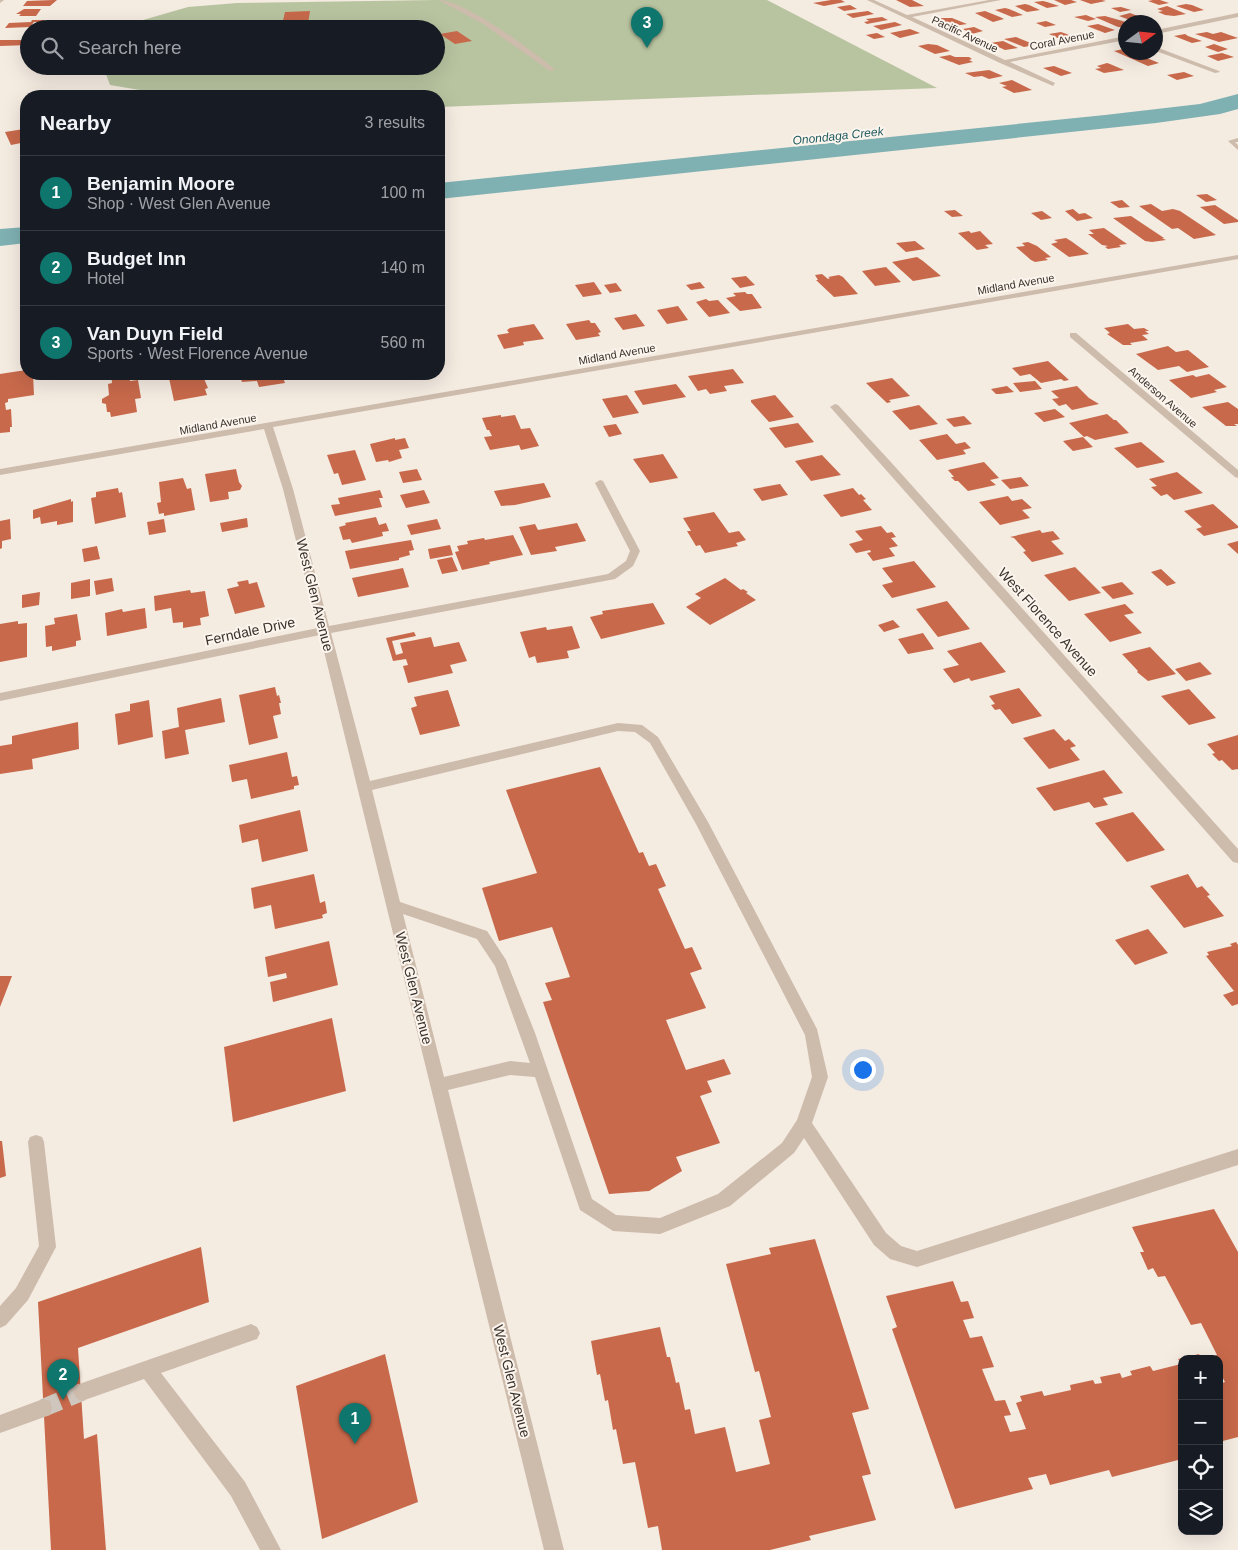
<!DOCTYPE html>
<meta charset="utf-8">
<style>
:root{--surface:#171b24;--page:#20242c;--text:#f1f3f6;--muted:#9ea1a6;--line:#363941;--accent:#0f766e}
body{margin:0;font-family:Arial,sans-serif;background:var(--page);color:var(--text)}
.controls{position:absolute;right:15px;bottom:15px;display:grid;overflow:hidden;border-radius:10px;box-shadow:0 5px 20px #0002}
.controls button{width:45px;height:45px;display:grid;place-items:center;padding:0;border:0;border-bottom:1px solid var(--line);background:var(--surface);color:var(--text);font:25px sans-serif}
.compass{position:absolute;left:1118px;top:15px;width:45px;height:45px;border-radius:50%;background:var(--surface);box-shadow:0 5px 20px #0002;rotate:75deg}
.you{position:absolute;left:862px;top:1069px;width:18px;height:18px;margin:-12px;border:4px solid #fff;border-radius:50%;background:#1a73e8;box-shadow:0 0 0 8px #1a73e833}
.badge{display:grid;place-items:center;width:32px;height:32px;border-radius:50%;background:var(--accent);color:#fff;font-size:16px;font-weight:700}
.pin{position:absolute;translate:-50% -41px;filter:drop-shadow(0 1px 2px #0008)}
.pin::after{content:'';position:absolute;top:26px;width:18px;height:15px;background:inherit;clip-path:polygon(0 0,100% 0,50% 100%)}
.list{margin:0;padding:0;list-style:none}
h2{display:flex;justify-content:space-between;align-items:center;height:65px;margin:0;padding:0 20px;font-size:21px}
h2 small{font-size:16px;font-weight:400;color:var(--muted)}
.list li{display:grid;grid-template-columns:32px 1fr auto;gap:15px;align-items:center;box-sizing:border-box;height:75px;padding:0 20px;border-top:1px solid var(--line)}
.list b{display:block;font-size:19px;white-space:nowrap}
.list p{margin:0;font-size:16px;white-space:nowrap;color:var(--muted)}
.list em{font-size:16px;font-style:normal;color:var(--muted)}
.icon{flex:none;width:28px;height:28px;fill:none;stroke:currentColor;stroke-width:2;stroke-linecap:round;stroke-linejoin:round}
.map{position:relative;flex:none;width:1238px;height:1550px;overflow:hidden}
.search{position:absolute;background:var(--surface);box-shadow:0 5px 20px #0002;left:20px;top:20px;width:425px;height:55px;display:flex;align-items:center;gap:12px;box-sizing:border-box;padding:0 18px;border-radius:28px;color:var(--muted);font-size:19px}
.panel{position:absolute;background:var(--surface);box-shadow:0 5px 20px #0002;left:20px;top:90px;width:425px;height:290px;border-radius:20px}
.map>svg:first-child{display:block}
.green{fill:#b8c4a0}
.water{fill:#7fb0b2}
.building{fill:#c8694b}
.lines{fill:none;stroke-linecap:round;stroke-linejoin:round}
.minor-tunnel{stroke:#cfc6bd;stroke-width:18;stroke-dasharray:18 9;stroke-linecap:butt}
.minor{fill:#cdbbac;fill-rule:evenodd}
.labels{text-anchor:middle;stroke-width:4;stroke-linejoin:round;paint-order:stroke}
.far-street-label{font-size:11px;fill:#3b302b;stroke:#fbf5ee}
.far-water-label{font-size:12px;font-style:italic;fill:#1f5a5e;stroke:#fbf5ee}
.street-label{font-size:14px;fill:#3b302b;stroke:#fbf5ee}
</style>
<div class="map">
<svg width="1238" height="1550" viewBox="0 0 1238 1550">
<rect width="100%" height="100%" fill="#f4ebe1"/>
<path class="green" d="M436,0H767L937,88L439,107V96H176L110,85L103,66H436V29H112L188,7L237,3Z"/>
<path class="water" d="M1238,94V109L1220,114L1156,123L439,199V183L1105,115L1200,104Z
M26,227V243L0,246V229Z"/>
<path class="building" d="M53,0H57L50,6H23L27,1Z
M831,0H841L845,2L824,6L813,3Z
M896,0H912L924,6L910,7Z
M1054,0H1071L1077,2L1065,5Z
M1080,0H1102L1106,1L1091,4Z
M1153,0H1160L1169,3L1159,5L1148,1Z
M1043,1L1047,2L1059,6L1047,8L1034,2Z
M1025,4L1029,5L1040,10L1027,12L1015,6Z
M1186,4L1192,5L1204,10L1194,12L1176,6Z
M850,5L857,9L844,11L837,7Z
M1167,6L1186,14L1174,16L1165,15L1158,12L1163,11L1157,9Z
M1121,7L1131,10L1120,12L1111,8Z
M1005,8L1009,9L1023,15L1012,17L995,10Z
M24,9H41L36,16H19L21,14H16Z
M310,11L308,24L282,25L285,12Z
M868,11L874,14L853,18L846,14Z
M985,11L1000,17L1004,19L993,22L975,13Z
M1130,13L1154,22H1135L1119,16Z
M1086,15L1096,19L1088,21L1074,17Z
M1105,16L1126,22V27H1118L1095,17Z
M882,17L888,20L867,24L864,22L869,21L866,19Z
M942,18H952L967,24L954,26L938,19Z
M32,20H45L44,22H34L30,27L5,28L9,23L31,22Z
M1046,21L1056,25L1045,27L1036,23Z
M895,22L902,25L881,30L873,26Z
M1098,24L1115,30L1105,33L1087,26Z
M974,27L983,31L972,34L963,29Z
M910,29L920,33L900,38L890,33Z
M457,31L472,41L455,44L440,34Z
M1061,32L1072,36L1069,37L1072,38L1060,39L1049,34Z
M1207,32L1213,34L1221,32L1238,38L1219,42L1195,34Z
M877,33L885,37L874,39L866,35Z
M1185,34L1188,36L1202,41L1192,43L1174,36Z
M1016,37L1033,44L1034,45L1024,47L1004,39Z
M0,40H29V45L0,46Z
M1003,41L1018,48L1005,50L990,43Z
M928,44L937,45L950,51L935,54L918,46Z
M1214,44L1228,49L1218,52L1205,47Z
M1123,49L1126,52H1132L1159,63L1148,66L1114,51Z
M1222,53L1234,57L1218,61L1207,56Z
M950,55L955,57H969L972,59L969,60L973,62L959,65L939,57Z
M1107,63L1110,64L1124,70L1104,73L1095,69L1101,68L1097,66Z
M1054,66L1072,73L1061,76L1043,68Z
M989,70L1003,76L989,79L982,76L974,77L965,73Z
M1184,72L1194,76L1177,80L1167,75Z
M1012,80L1032,90L1014,93L1002,87L1007,86L999,83Z
M24,129L26,133V142L11,145L5,132Z
M1207,194L1217,200L1206,202L1196,195Z
M1122,200L1130,207L1119,208L1110,202Z
M1151,204L1162,211L1173,209L1180,211L1216,235L1194,239L1178,228L1172,229L1139,206Z
M1215,205L1238,220V222L1224,224L1200,207Z
M1073,209L1079,214L1085,213L1093,218L1077,221L1065,211Z
M955,210L963,216L952,217L944,211Z
M1042,211L1052,218L1041,220L1031,213Z
M1131,216L1164,238H1162L1166,240L1152,242L1145,241L1113,218Z
M1104,228L1127,244L1119,245L1121,247L1108,249L1105,247L1108,246L1102,245L1088,234H1094L1089,230Z
M969,231L971,233L980,231L993,244L985,245L989,248L977,250L958,233Z
M1066,238L1071,241L1089,254L1069,257L1051,244L1058,242L1054,240Z
M915,241L925,249L906,252L896,243Z
M1028,242L1037,246L1051,257L1045,258L1048,260L1035,262L1031,260L1016,247L1025,246L1022,243Z
M917,257L923,261L941,276L913,281L892,262Z
M886,267L901,282L875,286L862,271Z
M822,274L828,279L830,278L828,277L839,275L843,277L858,294L834,297L816,280H818L815,275Z
M746,276L755,285L740,288L731,278Z
M594,282L602,294L583,297L575,285Z
M700,282L705,288L691,290L686,285Z
M616,283L622,291L610,293L604,285Z
M745,292L747,294H752L762,308L740,311L726,298L736,296L733,293Z
M706,299L709,301L718,300L730,313L709,317L696,302Z
M678,306L688,320L667,324L657,310Z
M636,314L645,326L623,330L614,318Z
M589,320L591,323H595L601,332L598,333L600,336L576,340L566,324Z
M534,324L544,339L523,342L524,345L504,349L497,335L509,333L507,330L510,328Z
M1128,324L1134,329L1144,328L1149,331H1145L1149,334L1142,335L1148,340L1130,343L1132,345H1123L1107,334L1110,333L1104,328Z
M1168,346L1176,352L1188,350L1209,367L1187,372L1179,366L1158,370L1136,354Z
M1048,361L1069,380L1064,381L1061,379L1041,383L1030,374L1020,376L1012,368Z
M733,369L744,383L724,386L727,391L710,394L706,389L698,391L688,376Z
M26,370V374H33L34,395L8,399V402L5,403L6,410L11,409L12,427H10V432L0,433V374Z
M111,374H129L130,381L138,380L141,398L135,399L137,412L111,417L110,412H107L106,404L102,403V399L109,395L108,384L112,383Z
M196,374H202L208,388L205,389L207,395L174,401L169,378Z
M239,374H285L282,375L285,383L259,387L257,381L242,382Z
M1209,374L1227,387L1214,390L1217,392L1191,398L1169,380L1193,375L1196,377Z
M892,378L910,396L889,400L891,402L887,403L866,383Z
M1035,381L1042,389L1020,392L1013,383Z
M676,384L686,397L643,405L634,391Z
M1007,386L1014,392L1000,394H996L991,389Z
M1077,386L1089,398L1099,404L1072,410L1066,404L1059,406L1052,399L1059,398L1051,391Z
M627,395L639,413L613,418L602,399Z
M775,395L794,417L769,422L751,402V400Z
M1228,402L1238,409V424H1234L1237,426H1226L1202,407Z
M919,405L938,424L910,430L892,411Z
M1055,409L1065,417L1044,422L1034,413Z
M1107,414L1114,420H1116L1129,433L1095,440L1087,436L1084,437L1069,423Z
M501,415V417L515,415L521,429L530,428L539,446L521,450L519,445L490,450L484,437L492,436L489,430H487L482,418Z
M964,416L972,424L954,427L946,419Z
M798,423L814,442L785,448L769,428Z
M616,424L622,434L609,437L603,426Z
M947,434L956,444L965,442L971,448L963,450L966,454L937,460L919,440Z
M1083,437L1093,447L1073,451L1063,441Z
M395,438V440L405,438L409,448L399,450L402,458L389,462L388,460L376,462L370,444Z
M1141,442L1165,462L1137,468L1114,448Z
M355,450L366,480L342,485L338,473L334,474L327,455Z
M663,454L678,478L650,483L633,459Z
M822,455L841,475L811,481L795,461Z
M984,462L999,478L990,480L996,485L968,491L958,481H955L951,477H954L948,470Z
M236,469L239,482L242,486L240,490L228,492L229,499L210,502L205,474Z
M417,469L422,480L403,483L399,472Z
M1177,472L1203,493L1174,500L1167,494L1161,496L1151,487L1157,486L1149,479Z
M1021,477L1029,486L1010,489L1001,480Z
M183,478L187,489L191,488L195,510L164,516V513L159,514L157,503L161,502L159,482Z
M544,483L551,497L515,505L501,506L494,491Z
M780,484L788,495L762,501L753,489Z
M118,488L119,493L122,492L126,517L95,524L91,498L96,497V492Z
M853,488L859,495L861,494L866,499L863,500L872,510L841,517L823,495Z
M380,490L383,498H379L382,507L335,516L331,505L340,504L338,498Z
M424,490L430,503L406,508L400,495Z
M1008,496L1012,501L1022,499L1032,508L1022,510L1030,518L1000,525L979,502Z
M71,499V502L73,501V522L57,525V521L41,524L40,517L33,519V510Z
M1213,504L1238,526V528L1204,536L1196,529L1202,527L1184,511Z
M714,512L729,533L739,531L746,540L736,543L738,546L705,553L700,545L696,546L687,531H691L683,518Z
M376,517L379,525L386,523L389,531L382,532L383,536L352,543L350,539L343,540L339,527L346,525L345,523Z
M247,518L248,527L222,532L220,523Z
M10,519L11,539L2,541V548L0,549V521Z
M164,519L166,532L149,535L147,522Z
M437,519L441,529L411,535L407,525Z
M577,523L586,541L555,547L557,551L531,555L519,527L535,524L538,530Z
M881,526L887,533L892,532L896,537L891,538L898,546L889,548L895,556L873,561L867,553L871,552L870,550L856,553L849,544L863,540L855,531Z
M1040,530L1042,533L1053,531L1060,539L1051,541L1064,554L1032,562L1023,552L1026,551L1014,538L1010,537Z
M513,535L523,555L489,562L490,564L462,570L455,552L459,551L457,546L468,544L467,541L484,538L485,540Z
M411,540L414,550L409,551L410,555L399,558V560L350,569L345,551Z
M1238,541V554L1227,544Z
M450,545L453,555L430,559L428,549Z
M97,546L100,559L84,562L82,549Z
M452,557L458,571L442,574L437,560Z
M914,561L936,587L892,598L882,585L893,582L882,568Z
M1075,567L1101,593L1069,601L1044,575Z
M403,568L409,587L358,597L352,578Z
M1161,569L1176,583L1167,586L1151,572Z
M112,578L114,591L96,595L94,581Z
M725,578L741,590L743,589L748,592L746,593L756,600L710,625L686,607L701,598L695,594Z
M90,579V596L71,599V583Z
M248,580L249,584L257,582L265,607L235,614L227,589L239,586L237,582Z
M1122,582L1134,594L1113,599L1101,587Z
M190,590L191,593L205,591L209,616L200,618L201,625L183,628V622L173,623L171,608L155,611L154,596Z
M40,592L39,605L22,608V595Z
M947,601L970,629L938,637L916,609Z
M653,603L665,624L601,639L590,617L603,614L602,611Z
M1125,604L1134,613L1124,615L1142,633L1110,642L1084,614Z
M145,608L147,628L107,636L105,613L122,609L123,612Z
M77,614L81,640L76,641V646L52,651V646L46,647L45,626L55,624L54,618Z
M893,620L900,627L884,632L878,625Z
M18,621V624L27,623V657L0,662V624Z
M572,626L580,648L567,651L569,658L537,663L535,656L529,658L520,632L546,627L547,630Z
M414,632L416,636L392,641L396,655L403,653L400,643L431,637L434,647L459,642L467,661L450,665L453,673L408,683L403,666L408,665L406,659L393,661L386,638Z
M923,633L934,649L908,654L898,639Z
M981,642L1006,672L971,681L969,678L954,683L943,669L959,665L947,651Z
M1150,647L1176,674L1148,681L1137,672L1138,671L1122,654Z
M1200,662L1212,674L1186,681L1175,669Z
M275,687L277,696L279,695L281,703H279L281,714L273,716L278,738L249,745L239,695Z
M1019,688L1042,716L1012,724L1000,709L995,710L991,705L995,704L989,696Z
M1189,689L1216,718L1189,725L1161,696Z
M448,690L460,726L420,735L411,708L417,706L414,697Z
M221,698L225,722L185,730L189,754L165,759L162,731L179,727L177,708Z
M149,700L153,737L118,745L115,714L130,711V704Z
M78,722L79,749L32,759L33,769L0,774V746L12,744V736Z
M1054,729L1065,741L1069,739L1076,746L1070,748L1080,760L1049,769L1023,738Z
M1238,735V769L1232,770L1222,760L1219,761L1212,754L1215,753L1207,744Z
M287,752L292,777L297,776L299,785L294,786V789L251,799L247,779L232,782L229,765Z
M600,767L639,853L643,852L649,866L656,864L666,886L658,889L685,949L692,947L702,969L690,973L706,1008L666,1020L686,1070L724,1059L731,1074L707,1081L712,1092L700,1096L720,1143L676,1157L682,1171L649,1191L609,1194L543,1002L552,1000L545,983L570,977L552,927L499,941L482,888L537,873L506,790Z
M1104,770L1123,793L1103,798L1108,805L1094,808L1089,802L1054,811L1036,788Z
M300,810L308,851L262,862L258,839L242,843L239,825Z
M1133,812L1165,850L1127,862L1095,823Z
M314,874L320,903L325,901L327,913L322,915L323,918L275,929L271,905L254,909L251,888Z
M1188,874L1197,888L1202,886L1210,895L1207,896L1224,916L1184,928L1150,886Z
M1148,929L1168,953L1135,965L1115,940Z
M329,941L338,985L273,1002L270,982L287,978L286,973L268,977L265,957Z
M1236,942L1238,945V1004L1232,1006L1223,995L1234,991L1206,956L1209,955L1207,952L1232,946L1230,944Z
M0,976H12L0,1007Z
M332,1018L346,1091L233,1122L224,1047Z
M0,1141H2L6,1176L0,1178Z
M1214,1209L1238,1252V1437L1219,1442V1384L1225,1382L1219,1371V1359H1213L1211,1357L1217,1355L1201,1323L1191,1325L1165,1276L1158,1277L1153,1268L1148,1270L1140,1252H1144L1132,1227Z
M815,1239L869,1409L852,1413L871,1474L862,1476L876,1520L809,1536L811,1540L770,1550H662L658,1526L648,1528L635,1462L623,1464L616,1429L613,1430L608,1400L605,1401L600,1374L597,1375L591,1341L660,1327L667,1357H670L676,1383L679,1382L685,1410L690,1409L695,1434L725,1427L736,1472L770,1464L759,1420L771,1417L759,1371L755,1372L726,1264L771,1254L769,1248Z
M201,1247L209,1302L78,1348L84,1439L97,1434L106,1550H51L38,1302Z
M953,1281L961,1302L968,1301L974,1318L963,1320L970,1338L982,1336L994,1367L982,1369L995,1401L1005,1400L1011,1415L1004,1416L1010,1432L1026,1429L1016,1403L1022,1401L1020,1396L1042,1391L1044,1396L1071,1390L1070,1385L1093,1380L1095,1384L1102,1383L1100,1377L1120,1373L1122,1378L1132,1375L1130,1371L1150,1366L1153,1371L1181,1364L1178,1359L1199,1354L1201,1359H1182V1459L1112,1477L1109,1470L1050,1485L1046,1474L1028,1478L1033,1489L955,1509L892,1329L897,1327L886,1296Z
M385,1354L418,1502L322,1539L296,1386Z"/>
<g class="lines">
<path class="minor-tunnel" d="M43,1408L82,1392"/>
<path class="minor" d="M0,0H4L0,3Z
M439,0C463,0 536,52 555,70L550,71L483,24Z
M867,0H874L907,15L989,0H1001L912,17L1005,60L1126,36V40L1010,62L1055,83L1053,86L1000,63Z
M1238,13V17L1156,34V30Z
M1156,47L1219,71L1220,72L1215,73L1156,51Z
M1238,138V142H1235L1238,145V150L1228,141Z
M1238,255V259L273,427L293,489L329,626L608,574L626,561L630,551L595,483L600,480L603,481L640,551L633,566L615,579L331,633L370,781L618,723L642,725L658,737L708,822L817,1029L828,1077L812,1123L886,1233L901,1246L917,1251L1238,1149V1165L917,1267L890,1259L874,1245L804,1138L794,1153L730,1206L660,1234L613,1231L580,1210L535,1077L510,1075L448,1090L564,1550H544L320,635L0,701V693L318,628L283,489L264,429L0,475V469ZM618,731L635,732L650,743L696,824L805,1035L812,1077L797,1120L782,1143L718,1194L660,1218L616,1215L592,1199L535,1033L506,960L487,931L400,902L372,790ZM403,914L477,939L495,966L530,1063L510,1061L444,1077Z
M1070,333H1076L1238,470V478L1235,477L1070,337Z
M835,404L838,405L889,460L1238,849V863L1233,862L832,409L830,407Z
M36,1135L42,1137L44,1142L56,1247L28,1300L6,1325L0,1328V1306L16,1288L39,1246L28,1142L30,1137Z
M251,1324L257,1327L260,1333L257,1339L161,1373L245,1482L281,1550H260L231,1496L144,1379L82,1401L76,1398L73,1392L76,1386L82,1383Z
M43,1399L50,1401L52,1408L50,1415L0,1433V1415Z"/>
</g>
<g class="labels">
<g class="far-street-label">
<text transform="translate(965 34) rotate(25)" y="4">Pacific Avenue</text>
<text transform="translate(1062 40) rotate(-11)" y="4">Coral Avenue</text>
<text transform="translate(1016 284) rotate(-10)" y="4">Midland Avenue</text>
<text transform="translate(617 354) rotate(-10)" y="4">Midland Avenue</text>
<text transform="translate(1163 397) rotate(41)" y="4">Anderson Avenue</text>
<text transform="translate(218 424) rotate(-10)" y="4">Midland Avenue</text>
</g>
<g class="far-water-label">
<text transform="translate(838 136) rotate(-6)" y="4">Onondaga Creek</text>
</g>
<g class="street-label">
<text transform="translate(315 595) rotate(76)" y="5">West Glen Avenue</text>
<text transform="translate(1048 622) rotate(48)" y="5">West Florence Avenue</text>
<text transform="translate(250 631) rotate(-12)" y="5">Ferndale Drive</text>
<text transform="translate(414 988) rotate(76)" y="5">West Glen Avenue</text>
<text transform="translate(512 1381) rotate(76)" y="5">West Glen Avenue</text>
</g>
</g>
</svg>
<div class="controls">
<button>+</button>
<button>−</button>
<button><svg class="icon" aria-label="locate" viewBox="0 0 24 24"><circle cx="12" cy="12" r="6"/><path d="M12 2v4M12 18v4M2 12h4M18 12h4"/></svg></button>
<button><svg class="icon" aria-label="layers" viewBox="0 0 24 24"><path d="M12 4l9 5-9 5-9-5zM3 14l9 5 9-5"/></svg></button>
</div>
<svg class="compass" viewBox="-18 -18 36 36"><path d="M0-13l5 13h-10z" fill="#e53935"/><path d="M0 13l5-13h-10z" fill="#9ea1a6"/></svg>
<div class="you"></div>
<div class="pin badge" style="left:355px;top:1444px">1</div>
<div class="pin badge" style="left:63px;top:1400px">2</div>
<div class="pin badge" style="left:647px;top:48px">3</div>
<div class="search"><svg class="icon" aria-label="search" viewBox="0 0 24 24"><circle cx="10" cy="10" r="6"/><path d="M15 15l6 6"/></svg>Search here</div>
<section class="panel">
<h2>Nearby<small>3 results</small></h2>
<ul class="list">
<li><span class="badge">1</span><div><b>Benjamin Moore</b><p>Shop · West Glen Avenue</p></div><em>100 m</em></li>
<li><span class="badge">2</span><div><b>Budget Inn</b><p>Hotel</p></div><em>140 m</em></li>
<li><span class="badge">3</span><div><b>Van Duyn Field</b><p>Sports · West Florence Avenue</p></div><em>560 m</em></li>
</ul>
</section>
</div>
